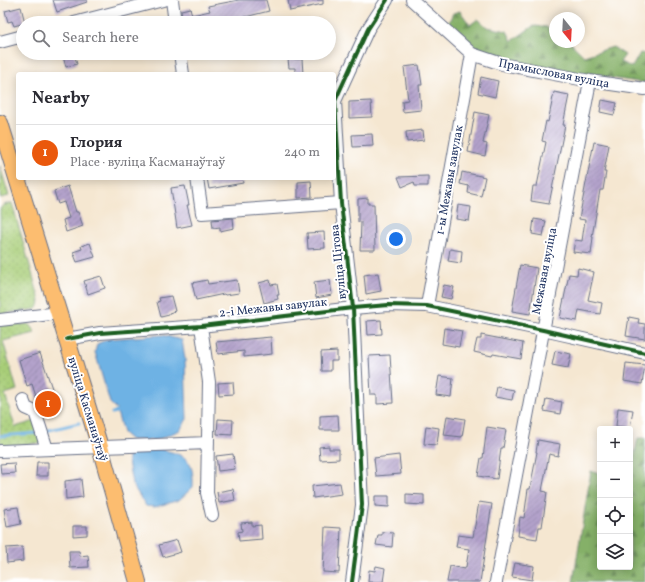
<!DOCTYPE html>
<meta charset="utf-8">
<style>
:root{--surface:#fff;--page:#f7f7f7;--text:#2b2b33;--muted:#7c7c81;--line:#e1e1e2;--accent:#ea580c}
body{margin:0;font-family:Vollkorn,serif;background:var(--page);color:var(--text)}
.controls{position:absolute;right:12px;bottom:12px;display:grid;overflow:hidden;border-radius:4px;box-shadow:0 2px 10px #0003}
.controls button{width:36px;height:36px;display:grid;place-items:center;padding:0;border:0;border-bottom:1px solid var(--line);background:var(--surface);color:var(--text);font:20px sans-serif}
.compass{position:absolute;left:549px;top:12px;width:36px;height:36px;border-radius:50%;background:var(--surface);box-shadow:0 2px 10px #0003;rotate:162deg}
.you{position:absolute;left:396px;top:239px;width:14px;height:14px;margin:-10px;border:3px solid #fff;border-radius:50%;background:#1a73e8;box-shadow:0 0 0 6px #1a73e833}
.badge{display:grid;place-items:center;width:26px;height:26px;border-radius:50%;background:var(--accent);color:#fff;font-size:13px;font-weight:700}
.pin{position:absolute;translate:-50% -50%;border:2px solid #fff;box-shadow:0 1px 4px #0006}
.list{margin:0;padding:0;list-style:none}
h2{display:flex;justify-content:space-between;align-items:center;height:52px;margin:0;padding:0 16px;font-size:17px}
h2 small{font-size:13px;font-weight:400;color:var(--muted)}
.list li{display:grid;grid-template-columns:26px 1fr auto;gap:12px;align-items:center;box-sizing:border-box;height:56px;padding:0 16px;border-top:1px solid var(--line)}
.list b{display:block;font-size:15px;white-space:nowrap}
.list p{margin:0;font-size:13px;white-space:nowrap;color:var(--muted)}
.list em{font-size:13px;font-style:normal;color:var(--muted)}
.icon{flex:none;width:22px;height:22px;fill:none;stroke:currentColor;stroke-width:2;stroke-linecap:round;stroke-linejoin:round}
.map{position:relative;flex:none;width:645px;height:582px;overflow:hidden}
.search{position:absolute;background:var(--surface);box-shadow:0 2px 10px #0003;left:16px;top:16px;width:320px;height:44px;display:flex;align-items:center;gap:10px;box-sizing:border-box;padding:0 14px;border-radius:22px;color:var(--muted);font-size:15px}
.panel{position:absolute;background:var(--surface);box-shadow:0 2px 10px #0003;left:16px;top:72px;width:320px;height:108px;border-radius:4px}
.map>svg:first-child{display:block}
.grass{fill:url(#grass-dots);stroke:#617e6a}
.forest{fill:url(#forest-firs);stroke:#507063}
.water{fill:#6eb2e4;stroke:#4470a1}
.lines{fill:none;stroke-linecap:round;stroke-linejoin:round}
.stream{stroke:#6eb2e4;stroke-width:3}
.building{fill:url(#building-hatch)}
.minor-casing{stroke:#676f86;stroke-width:14}
.major-casing{stroke:#676f86;stroke-width:18}
.minor{stroke:#fff;stroke-width:12}
.major{stroke:#fcbd6f;stroke-width:16}
.cycleway-casing{stroke:#fff;stroke-width:6}
.cycleway{stroke:#1b5e20;stroke-width:4}
.labels{text-anchor:middle;stroke-width:4;stroke-linejoin:round;paint-order:stroke}
.street-label{font-size:12px;fill:#1b2f5e;stroke:#fff}
</style>
<div class="map">
<svg width="645" height="582" viewBox="0 0 645 582">
<defs>
<pattern id="grass-dots" width="8" height="8" patternUnits="userSpaceOnUse"><rect width="8" height="8" fill="#a7cd77"/><path d="M2 2h.1M6 6h.1" fill="none" stroke="#8fb069" stroke-width="1.8" stroke-linecap="round"/></pattern>
<pattern id="forest-firs" width="22" height="20" patternUnits="userSpaceOnUse"><rect width="22" height="20" fill="#85b068"/><path d="M5 1l3.5 6h-7zM16 11l3.5 6h-7z" fill="#6c9059"/></pattern>
<pattern id="building-hatch" width="6" height="6" patternUnits="userSpaceOnUse"><rect width="6" height="6" fill="#b3a2cb"/><path d="M-1 1l2-2M0 6l6-6M5 7l2-2" fill="none" stroke="#9184a8"/></pattern>
</defs>
<rect width="100%" height="100%" fill="#fff"/>
<filter id="ink" filterUnits="userSpaceOnUse"><feTurbulence type="fractalNoise" baseFrequency=".025" numOctaves="2"/><feDisplacementMap in="SourceGraphic" scale="8" xChannelSelector="R" yChannelSelector="G"/><feConvolveMatrix kernelMatrix="1 2 1 2 8 2 1 2 1" color-interpolation-filters="sRGB"/></filter>
<filter id="wash" filterUnits="userSpaceOnUse"><feTurbulence type="fractalNoise" baseFrequency=".012" numOctaves="4" result="noise"/><feDisplacementMap in="SourceGraphic" scale="16" xChannelSelector="R" yChannelSelector="G"/><feGaussianBlur stdDeviation="0.9" result="paint"/><feColorMatrix in="noise" values="0 0 0 0 0 0 0 0 0 0 0 0 0 0 0 0 0 1.4 0 .05"/><feComposite in="paint" operator="in"/></filter>
<g filter="url(#wash)">
<rect width="100%" height="100%" fill="#f5e7d1"/>
<path class="grass" d="M0,166L9,196L1,198L0,197Z
M12,203L40,301L39,306L36,309L0,314V209L3,205Z
M28,324L33,328L35,333L3,341L17,390L5,394L15,427L35,421L42,443L0,446V325Z"/>
<path class="forest" d="M460,11L470,25L478,19L487,27L507,31L512,41L533,26L547,27L553,37L555,38V42L571,43L584,56L613,47L625,55L620,62L632,67L640,53L645,54V83L591,75L503,59L473,48L448,24L453,13Z
M638,438H645V582H573L591,471L600,474V567H630V475Z"/>
<path class="water" d="M162,335L182,340L185,359L187,419L180,430L157,440H131L123,433L116,409L110,403L95,352L97,344L108,339Z
M159,449C186,455 194,458 193,487L179,500L155,507L146,506L132,484L128,461V454L133,450Z"/>
<g class="lines">
<path class="stream" d="M112,413L117,412
M45,431L79,423
M0,436L38,433"/>
</g>
<g id="blocks">
<path class="building" d="M53,0H87V2L57,12Z
M239,0H266L269,11L241,18L242,23H222L221,21L212,23H182L181,10L190,8L192,15L210,11L208,6Z
M288,0H323V4L290,11Z
M21,7L25,23L14,26L12,21L8,22L5,11Z
M62,53H74L77,64L66,67Z
M288,59H302L303,74H295V68H289Z
M419,65L422,85H419L421,110L403,112L402,101L408,100L404,67Z
M481,77L498,81L495,97L478,93Z
M554,92L569,95L563,125H565L549,204L531,201L533,186H537L546,142L542,141L546,121L548,122Z
M602,100L617,103L614,115L600,112Z
M371,101L372,117L349,118V102Z
M475,112L489,115L483,143L487,144L485,156L468,152Z
M423,130L424,140L407,142L406,132Z
M372,134L373,146L353,147L352,135Z
M594,142L609,145L604,172H606L603,190H600L592,237H593L591,254L573,252L575,240L582,241L585,220L579,219Z
M462,172L485,177L481,196L468,193L469,186L460,184Z
M428,176V186H415L414,182L402,187L398,177Z
M207,178H242L243,183L209,189Z
M311,181L312,197L298,198V182Z
M68,186L76,212H78L83,226L66,232L63,220L69,218L64,202L58,204L54,191Z
M185,186L189,205H187L192,225L177,228L171,188Z
M368,198V204H374L375,250H360L361,222H358V199Z
M458,205L471,207L469,221L456,219Z
M233,218L234,228L220,231V227L213,228L212,220Z
M534,219L546,221L543,236L532,234Z
M324,232L325,248L308,249L307,233Z
M90,243L95,257L77,262L73,252L82,249L81,246Z
M450,249L462,251L461,263L448,261Z
M520,265L537,268L530,314L512,311Z
M578,268L594,272L588,300L602,303L600,314L579,310L577,321L560,318L569,274L577,275Z
M378,273L381,291L366,294L364,275Z
M101,276L105,288L88,294L84,281Z
M207,280L208,284L237,280L239,293L225,295L224,294L196,300L192,283Z
M270,280L271,285L277,284L279,295H277L278,299L264,303L259,283Z
M330,280L332,295L316,298L314,282Z
M444,285L454,287L451,299L441,297Z
M171,296L175,311L169,313V315L161,317L157,302L160,301L159,298Z
M629,317L639,319L638,323L645,324V339L626,336Z
M381,320L382,334L368,335L367,321Z
M444,328L462,331L459,347L442,344Z
M481,335L523,343L521,359L493,354L492,356L474,352L477,339H481Z
M271,337L272,354L244,357V351L218,354L216,342Z
M337,351V361H331V371H322L321,352Z
M555,351L571,354L568,368L552,365Z
M40,353L59,409L44,414L39,406L32,384L27,386L19,360Z
M390,355L393,403L377,404V395H371L369,356Z
M626,363L645,365L642,384L624,381Z
M439,376L453,378L451,397L436,395Z
M233,382L234,394L219,395L218,383Z
M497,387L514,390L512,400L495,397Z
M546,399L562,402L560,414L544,411Z
M618,408L633,410L630,428L616,426Z
M338,415L339,430H320V416Z
M447,416L465,419L462,437L444,435Z
M218,419L233,420L232,435L217,434Z
M426,426L439,428L437,445L424,444Z
M487,427L506,430L503,448H501L497,479L478,476L481,458H483Z
M538,440L560,444L558,456L549,454L542,491L547,492L542,527H539L537,539L518,536L520,517L524,518L528,489H530L537,452H536Z
M329,446V449H339V459L320,460L319,447Z
M233,454L235,469L218,471L216,456Z
M399,455L401,474L376,476L374,458Z
M37,462H48V476H36Z
M14,463L15,473L1,474L0,464Z
M81,479L83,497L66,499L65,481Z
M340,483L342,494L313,498L312,486Z
M233,489L235,500L219,503L217,492Z
M406,494L424,495V505L406,504Z
M375,496H389V507L375,506Z
M479,502L492,504L480,582H447L450,566L465,569V567H466L469,549L456,547L458,535L473,537Z
M18,507L21,524L7,527L4,509Z
M252,522V526L261,525L262,539L239,541L238,532L242,531L241,523Z
M73,526H87V535L73,536Z
M325,527L341,528L339,573L323,572Z
M382,532L393,533L392,547L376,545L378,535H382Z
M177,540L181,552L163,557L159,545Z
M22,547L23,561L7,563L6,548Z
M69,551H79L80,556L88,555L89,567L70,568Z
M515,563L534,566L532,580L512,577Z
M376,566L385,568L383,582H368L369,570L375,571Z"/>
</g>
</g>
<g filter="url(#ink)">
<use href="#blocks" fill-opacity="0" stroke="#676f86" stroke-width="1"/>
<g class="lines">
<g class="minor-casing">
<path id="minor" d="M172,0L175,23
M412,0L472,54L502,64L590,81L645,89
M74,23L163,0
M0,42L23,36
M180,53L183,74
M197,178L202,213L341,203
M427,306L472,54
M0,320L59,313
M201,326L209,382L207,493L212,515
M67,339L100,333L201,326L353,308L388,305L427,306L543,330L645,353
M23,400L26,408L35,412L47,449
M0,451L208,443
M352,582L362,505L353,308L341,203L335,101L368,29L387,0
M496,582L590,81"/>
</g>
<g class="major-casing">
<path id="major" d="M0,123L100,447L138,582"/>
</g>
<use href="#minor" class="minor"/>
<use href="#major" class="major"/>
<g class="cycleway-casing">
<path id="cycleway" d="M67,339L100,333L201,326L353,308L388,305L427,306L543,330L645,353
M352,582L362,505L353,308L341,203L335,101L368,29L387,0"/>
</g>
<use href="#cycleway" class="cycleway"/>
</g>
</g>
<g class="labels">
<g class="street-label">
<text transform="translate(554 73) rotate(11)" y="4">Прамысловая вуліца</text>
<text transform="translate(449 180) rotate(-80)" y="4">1-ы Межавы завулак</text>
<text transform="translate(338 262) rotate(-96)" y="4">вуліца Цітова</text>
<text transform="translate(544 271) rotate(-79)" y="4">Межавая вуліца</text>
<text transform="translate(273 307) rotate(-6)" y="4">2-і Межавы завулак</text>
<text transform="translate(88 409) rotate(73)" y="4">вуліца Касманаўтаў</text>
</g>
</g>
</svg>
<div class="controls">
<button>+</button>
<button>−</button>
<button><svg class="icon" aria-label="locate" viewBox="0 0 24 24"><circle cx="12" cy="12" r="6"/><path d="M12 2v4M12 18v4M2 12h4M18 12h4"/></svg></button>
<button><svg class="icon" aria-label="layers" viewBox="0 0 24 24"><path d="M12 4l9 5-9 5-9-5zM3 14l9 5 9-5"/></svg></button>
</div>
<svg class="compass" viewBox="-18 -18 36 36"><path d="M0-13l5 13h-10z" fill="#e53935"/><path d="M0 13l5-13h-10z" fill="#7c7c81"/></svg>
<div class="you"></div>
<div class="pin badge" style="left:48px;top:404px">1</div>
<div class="search"><svg class="icon" aria-label="search" viewBox="0 0 24 24"><circle cx="10" cy="10" r="6"/><path d="M15 15l6 6"/></svg>Search here</div>
<section class="panel">
<h2>Nearby<small></small></h2>
<ul class="list">
<li><span class="badge">1</span><div><b>Глория</b><p>Place · вуліца Касманаўтаў</p></div><em>240 m</em></li>
</ul>
</section>
</div>
